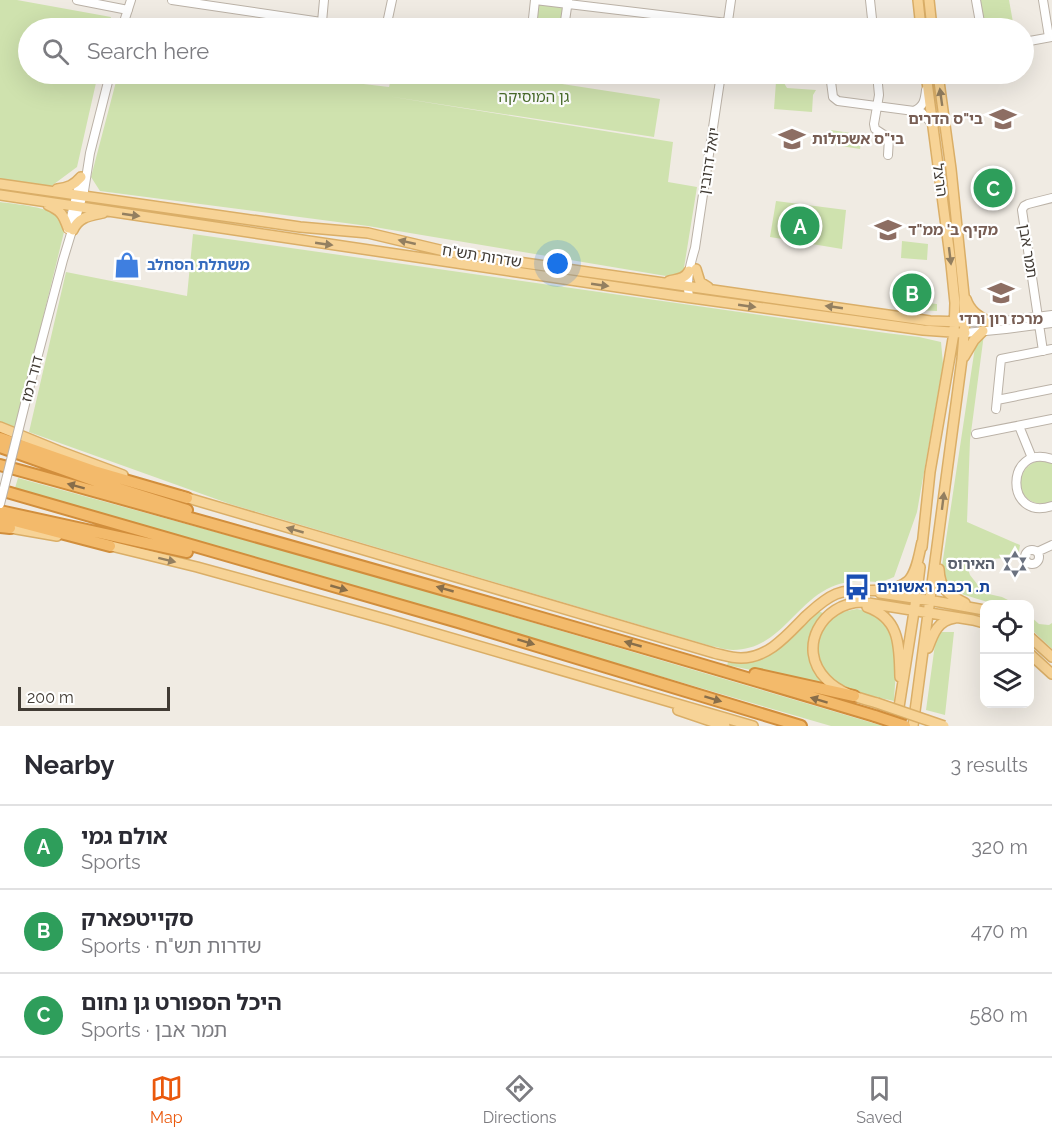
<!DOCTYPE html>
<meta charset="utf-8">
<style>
:root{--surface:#fff;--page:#f7f7f7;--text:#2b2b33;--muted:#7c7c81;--line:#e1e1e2;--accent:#ea580c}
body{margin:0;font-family:Raleway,"Noto Sans Hebrew",sans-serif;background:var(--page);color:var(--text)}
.controls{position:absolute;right:18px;bottom:18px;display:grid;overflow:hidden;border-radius:12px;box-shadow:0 6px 24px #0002}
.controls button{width:54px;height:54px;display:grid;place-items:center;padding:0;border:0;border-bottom:2px solid var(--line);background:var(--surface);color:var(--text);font:30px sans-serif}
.scale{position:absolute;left:18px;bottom:15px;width:152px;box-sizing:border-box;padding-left:6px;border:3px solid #413b34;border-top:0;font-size:16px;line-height:21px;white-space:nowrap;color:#413b34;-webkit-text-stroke:4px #fff;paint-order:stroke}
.you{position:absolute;left:558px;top:264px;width:21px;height:21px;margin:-15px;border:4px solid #fff;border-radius:50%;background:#1a73e8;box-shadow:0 0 0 9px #1a73e833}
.badge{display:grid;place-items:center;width:39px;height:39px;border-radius:50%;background:var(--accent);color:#fff;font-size:20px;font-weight:700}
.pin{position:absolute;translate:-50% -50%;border:3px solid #fff;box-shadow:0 2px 6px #0006}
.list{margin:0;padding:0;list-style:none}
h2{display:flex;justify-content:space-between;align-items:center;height:78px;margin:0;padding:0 24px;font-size:26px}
h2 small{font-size:20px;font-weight:400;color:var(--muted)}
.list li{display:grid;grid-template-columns:39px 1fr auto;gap:18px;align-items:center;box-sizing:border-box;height:84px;padding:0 24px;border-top:2px solid var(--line)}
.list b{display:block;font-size:22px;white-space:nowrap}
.list p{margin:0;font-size:20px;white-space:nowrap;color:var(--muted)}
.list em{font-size:20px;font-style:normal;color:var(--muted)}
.icon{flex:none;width:33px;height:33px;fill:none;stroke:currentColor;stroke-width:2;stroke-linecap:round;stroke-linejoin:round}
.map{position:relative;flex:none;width:1052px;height:726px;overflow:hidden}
.search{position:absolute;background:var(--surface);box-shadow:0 6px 24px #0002;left:18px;right:18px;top:18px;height:66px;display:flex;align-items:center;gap:15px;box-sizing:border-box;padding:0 21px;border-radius:33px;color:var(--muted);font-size:22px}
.sheet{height:330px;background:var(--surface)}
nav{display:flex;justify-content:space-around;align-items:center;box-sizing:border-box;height:84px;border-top:2px solid var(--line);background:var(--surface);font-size:16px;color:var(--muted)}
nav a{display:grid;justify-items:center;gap:3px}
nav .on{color:var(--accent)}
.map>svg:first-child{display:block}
.green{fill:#cfe2ae}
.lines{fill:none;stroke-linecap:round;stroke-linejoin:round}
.minor-casing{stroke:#bbb2a7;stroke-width:10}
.major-casing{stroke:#daae67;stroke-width:12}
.highway-casing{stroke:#d18e3c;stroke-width:14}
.minor{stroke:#fff;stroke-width:8}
.major{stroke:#f7d396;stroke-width:9}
.highway{stroke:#f3ba6b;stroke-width:10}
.minor-bridge-casing{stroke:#bbb2a7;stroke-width:10;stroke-linecap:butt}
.major-bridge-casing{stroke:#daae67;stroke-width:12;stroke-linecap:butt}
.highway-bridge-casing{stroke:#d18e3c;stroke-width:14;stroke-linecap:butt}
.minor-bridge{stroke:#fff;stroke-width:8}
.major-bridge{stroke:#f7d396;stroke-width:9}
.highway-bridge{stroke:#f3ba6b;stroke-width:10}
.oneway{fill:#937f60}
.oneway2{fill:#886e4a}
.labels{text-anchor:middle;stroke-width:4.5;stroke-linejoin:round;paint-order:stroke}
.park-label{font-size:15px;fill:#4b6e2c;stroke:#fff}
.education-label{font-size:15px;font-weight:bold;fill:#785e54;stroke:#fff;text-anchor:start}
.street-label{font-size:15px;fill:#413b34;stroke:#fff}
.shop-label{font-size:15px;font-weight:bold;fill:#366cbe;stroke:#fff;text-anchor:start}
.worship-label{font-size:15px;font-weight:bold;fill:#5b616d;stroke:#fff;text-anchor:end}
.transit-label{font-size:15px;font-weight:bold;fill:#164399;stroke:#fff;text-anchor:start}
</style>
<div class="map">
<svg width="1052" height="726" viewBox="0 0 1052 726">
<rect width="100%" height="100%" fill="#f0ebe3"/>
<path class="green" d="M0,0H17L111,17L109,28H28V74H98L77,167L50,187L0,179Z
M980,0H1009L1014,28H985Z
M538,2L565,5L562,28H534Z
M118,74H278L389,87L392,74H495L526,78L527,74H550L549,82L660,99L654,137L387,96L673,142L668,182L697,187L683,274L666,276L368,226L100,191L91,177Z
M776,82L784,83L787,88L816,90L813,95L812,112L774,109Z
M831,130L863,135L860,149L828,144Z
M776,201L846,210L842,249L770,237Z
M0,202C14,204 52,207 61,218C63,222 63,229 64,232L16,428L0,422Z
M193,234L886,333L919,337L941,342L943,364L917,512L894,577C889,579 882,582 877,582C872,582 867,581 863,581C851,581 838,583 827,589C793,607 777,650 733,650C726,650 718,647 711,646L230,504L29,432L66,272L187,296Z
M902,241L928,244L927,260L901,258Z
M899,281L926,283V303L937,304V311L897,309Z
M984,334L970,440L967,522L1020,545L1018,557L965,561L970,575L984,593L1002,597L1016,604H994L955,592L946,586L942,566L975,347Z
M1037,461H1044L1052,463V502C1021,512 1007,473 1037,461Z
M18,478L358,571L883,726H831L15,488Z
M857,609C866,611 875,613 883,620C901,636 895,679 894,701C873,696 846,692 830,677C813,662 815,634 831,619C838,612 847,611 857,609Z
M816,610L825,614L810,643L823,681L822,685L727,665L729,660L747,661Z
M1030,616L1039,624L1049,625L1052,623V649L1030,628Z
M939,632H954L945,715L926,710L936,637Z"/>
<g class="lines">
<g class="minor-casing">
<path id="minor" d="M77,0L128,10
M172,0L362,28
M535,0L727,23L747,28
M870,0L873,28
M976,0L981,28
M1043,0L1049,37
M322,22L324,0
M122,28L131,0
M386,28L392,0
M532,28L535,0
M564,28L568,0
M727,28L731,0
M1024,42L1052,37
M695,74L720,77
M830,74L833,97L838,101L914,111L922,113L932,124
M877,74L879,95L874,124L875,129L889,138L888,155
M914,111C924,106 925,100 926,90
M68,229L81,177
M689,297C686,280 690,265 695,248L721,74
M965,322L1004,321L1052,315
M965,333L1006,329L1052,323
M1043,351L1022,210L1024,206L1028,204L1052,198
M997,400L1052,389
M25,404L63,260L84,191L90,153L110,74
M996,409L1001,359L1052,349
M1019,426L1032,458
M976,434L1052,419
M1052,459C1005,443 1004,522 1052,506
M1025 557a7 7 0 1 1 14 0a7 7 0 1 1-14 0Z
M1037,552L1052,545"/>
</g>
<g class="major-casing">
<path id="major" d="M918,0L921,28
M929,0L932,28
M0,184L300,227L368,233L448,252L930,321L965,322
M57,189C68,188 74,185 81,177
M0,195L678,296L923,330L965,333
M48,205C61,211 63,214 68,228
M73,230C79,217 89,216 103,213
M696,269L700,282L708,287
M669,281C677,279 685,279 689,271
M966,299C970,311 978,316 989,322
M964,357L974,340L983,331
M0,427L59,451L123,475
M181,496L714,653C723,655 732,658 741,658C769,658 788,634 806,616C815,608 824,599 836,594C858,585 887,598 908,581C917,572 919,554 922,542
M5,527L57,536
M103,544L197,567L389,620L753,726
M922,547L930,472L954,333L955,303L951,264L926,74
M939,569C940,589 948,595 965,603
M880,593L940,602L984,610
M867,607C901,619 899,647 900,677
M1030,637L1052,657
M928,648C933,634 938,620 955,618
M1030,654L1052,674
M877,703C859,698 839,693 826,679C796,648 822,603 862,602L973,620L984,623
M678,710L725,726
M896,726L916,599L920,567
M913,726L962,359L965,322L964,295L951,169L938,74"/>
</g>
<g class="highway-casing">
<path id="highway" d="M0,438L94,471L187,498
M0,447L101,483L187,510
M0,465C293,546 585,629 875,716
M0,490L458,622L801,726
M0,511L187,552
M3,518L110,546
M0,527L10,528
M755,674L854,696"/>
</g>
<use href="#minor" class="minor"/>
<use href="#major" class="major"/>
<use href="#highway" class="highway"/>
<g class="minor-bridge-casing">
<path id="minor-bridge" d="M0,504L25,404"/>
</g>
<g class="major-bridge-casing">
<path id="major-bridge" d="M877,703L944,726"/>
</g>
<g class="highway-bridge-casing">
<path id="highway-bridge" d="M875,716L905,726"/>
</g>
<use href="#minor-bridge" class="minor-bridge"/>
<use href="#major-bridge" class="major-bridge"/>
<use href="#highway-bridge" class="highway-bridge"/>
</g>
<defs><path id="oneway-solid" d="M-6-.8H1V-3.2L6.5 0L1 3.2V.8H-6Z" transform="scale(1.5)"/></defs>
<g class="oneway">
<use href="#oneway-solid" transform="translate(941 97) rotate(-98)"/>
<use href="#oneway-solid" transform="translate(131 215) rotate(8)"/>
<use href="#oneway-solid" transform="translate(407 242) rotate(-167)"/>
<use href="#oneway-solid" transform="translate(324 244) rotate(8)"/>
<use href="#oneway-solid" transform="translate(950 256) rotate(83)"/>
<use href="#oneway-solid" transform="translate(600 285) rotate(8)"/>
<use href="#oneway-solid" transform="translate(747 306) rotate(8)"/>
<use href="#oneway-solid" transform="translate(834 307) rotate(-172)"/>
<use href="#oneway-solid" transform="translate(943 501) rotate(-83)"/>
<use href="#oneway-solid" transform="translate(295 530) rotate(-164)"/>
<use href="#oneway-solid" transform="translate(167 560) rotate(14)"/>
</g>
<g class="oneway2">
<use href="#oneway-solid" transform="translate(76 486) rotate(-165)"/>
<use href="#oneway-solid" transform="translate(339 588) rotate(16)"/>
<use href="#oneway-solid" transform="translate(445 589) rotate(-164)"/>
<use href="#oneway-solid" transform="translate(526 642) rotate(17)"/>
<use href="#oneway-solid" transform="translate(633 644) rotate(-164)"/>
<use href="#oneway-solid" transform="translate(713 699) rotate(17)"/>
<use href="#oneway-solid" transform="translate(819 700) rotate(-163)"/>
</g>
<defs>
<g id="school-bare" transform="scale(2.07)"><path d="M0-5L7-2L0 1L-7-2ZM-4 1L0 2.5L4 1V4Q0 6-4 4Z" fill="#8d6e63" stroke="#fff" stroke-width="2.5" paint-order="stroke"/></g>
<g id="shop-bare" transform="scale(2.07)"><path d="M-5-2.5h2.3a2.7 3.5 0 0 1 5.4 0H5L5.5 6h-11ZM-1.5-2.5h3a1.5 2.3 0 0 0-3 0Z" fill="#3f7fe0" stroke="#fff" stroke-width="2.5" paint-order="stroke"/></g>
<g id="synagogue-bare" transform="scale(2.07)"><path d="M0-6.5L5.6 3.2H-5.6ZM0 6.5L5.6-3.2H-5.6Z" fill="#6b7280" stroke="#fff" stroke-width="2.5" paint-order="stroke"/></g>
<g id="bus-bare" transform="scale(2.07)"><path d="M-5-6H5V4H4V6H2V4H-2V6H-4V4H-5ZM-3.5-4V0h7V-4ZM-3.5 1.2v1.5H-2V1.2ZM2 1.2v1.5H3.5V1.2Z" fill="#1a4fb4" stroke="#fff" stroke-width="2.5" paint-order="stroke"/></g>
</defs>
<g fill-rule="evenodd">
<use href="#school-bare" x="1003" y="119"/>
<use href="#school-bare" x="792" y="139"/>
<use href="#school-bare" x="888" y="230"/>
<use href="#shop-bare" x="127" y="265"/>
<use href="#school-bare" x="1001" y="293"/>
<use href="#synagogue-bare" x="1015" y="564"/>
<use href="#bus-bare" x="857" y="587"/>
</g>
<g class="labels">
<g class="park-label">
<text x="534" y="102">גן המוסיקה</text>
</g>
<g class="education-label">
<text x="983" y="124" text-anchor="end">בי"ס הדרים</text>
<text x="812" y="144">בי"ס אשכולות</text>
<text x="908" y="235">מקיף ב' ממ"ד</text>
<text x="1001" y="324" text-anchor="middle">מרכז רון ורדי</text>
</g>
<g class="street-label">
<text transform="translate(709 161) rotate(-81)" y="5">יואל דרובין</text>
<text transform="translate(940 180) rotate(82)" y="5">הרצל</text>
<text transform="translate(1028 251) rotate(81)" y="5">תמר אבן</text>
<text transform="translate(482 256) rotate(9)" y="5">שדרות תש"ח</text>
<text transform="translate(32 379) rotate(-75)" y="5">דוד רמז</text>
</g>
<g class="shop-label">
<text x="147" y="270">משתלת הסחלב</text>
</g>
<g class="worship-label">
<text x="995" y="569">האירוס</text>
</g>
<g class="transit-label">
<text x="877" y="592">ת. רכבת ראשונים</text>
</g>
</g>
</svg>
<div class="controls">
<button><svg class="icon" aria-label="locate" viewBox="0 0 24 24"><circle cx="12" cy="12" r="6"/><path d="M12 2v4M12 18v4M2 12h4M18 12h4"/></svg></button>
<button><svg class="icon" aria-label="layers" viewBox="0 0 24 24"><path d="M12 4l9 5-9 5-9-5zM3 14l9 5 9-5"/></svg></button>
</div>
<div class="scale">200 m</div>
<div class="you"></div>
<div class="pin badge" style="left:800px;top:226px;background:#2e9e5b">A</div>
<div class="pin badge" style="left:912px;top:293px;background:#2e9e5b">B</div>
<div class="pin badge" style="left:993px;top:188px;background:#2e9e5b">C</div>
<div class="search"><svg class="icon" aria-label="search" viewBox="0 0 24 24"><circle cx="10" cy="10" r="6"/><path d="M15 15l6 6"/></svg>Search here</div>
</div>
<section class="sheet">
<h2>Nearby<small>3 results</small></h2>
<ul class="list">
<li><span class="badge" style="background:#2e9e5b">A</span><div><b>אולם גמי</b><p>Sports</p></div><em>320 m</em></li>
<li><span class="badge" style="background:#2e9e5b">B</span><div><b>סקייטפארק</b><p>Sports · שדרות תש&quot;ח</p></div><em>470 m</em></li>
<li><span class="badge" style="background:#2e9e5b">C</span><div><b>היכל הספורט גן נחום</b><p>Sports · תמר אבן</p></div><em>580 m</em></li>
</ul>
</section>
<nav>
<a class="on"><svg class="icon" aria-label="map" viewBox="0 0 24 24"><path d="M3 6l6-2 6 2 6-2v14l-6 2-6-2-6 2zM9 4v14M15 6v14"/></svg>Map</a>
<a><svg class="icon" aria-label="directions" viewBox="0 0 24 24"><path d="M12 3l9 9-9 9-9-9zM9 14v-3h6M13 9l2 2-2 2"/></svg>Directions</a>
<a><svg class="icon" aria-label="saved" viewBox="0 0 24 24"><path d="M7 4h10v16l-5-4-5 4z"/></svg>Saved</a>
</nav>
